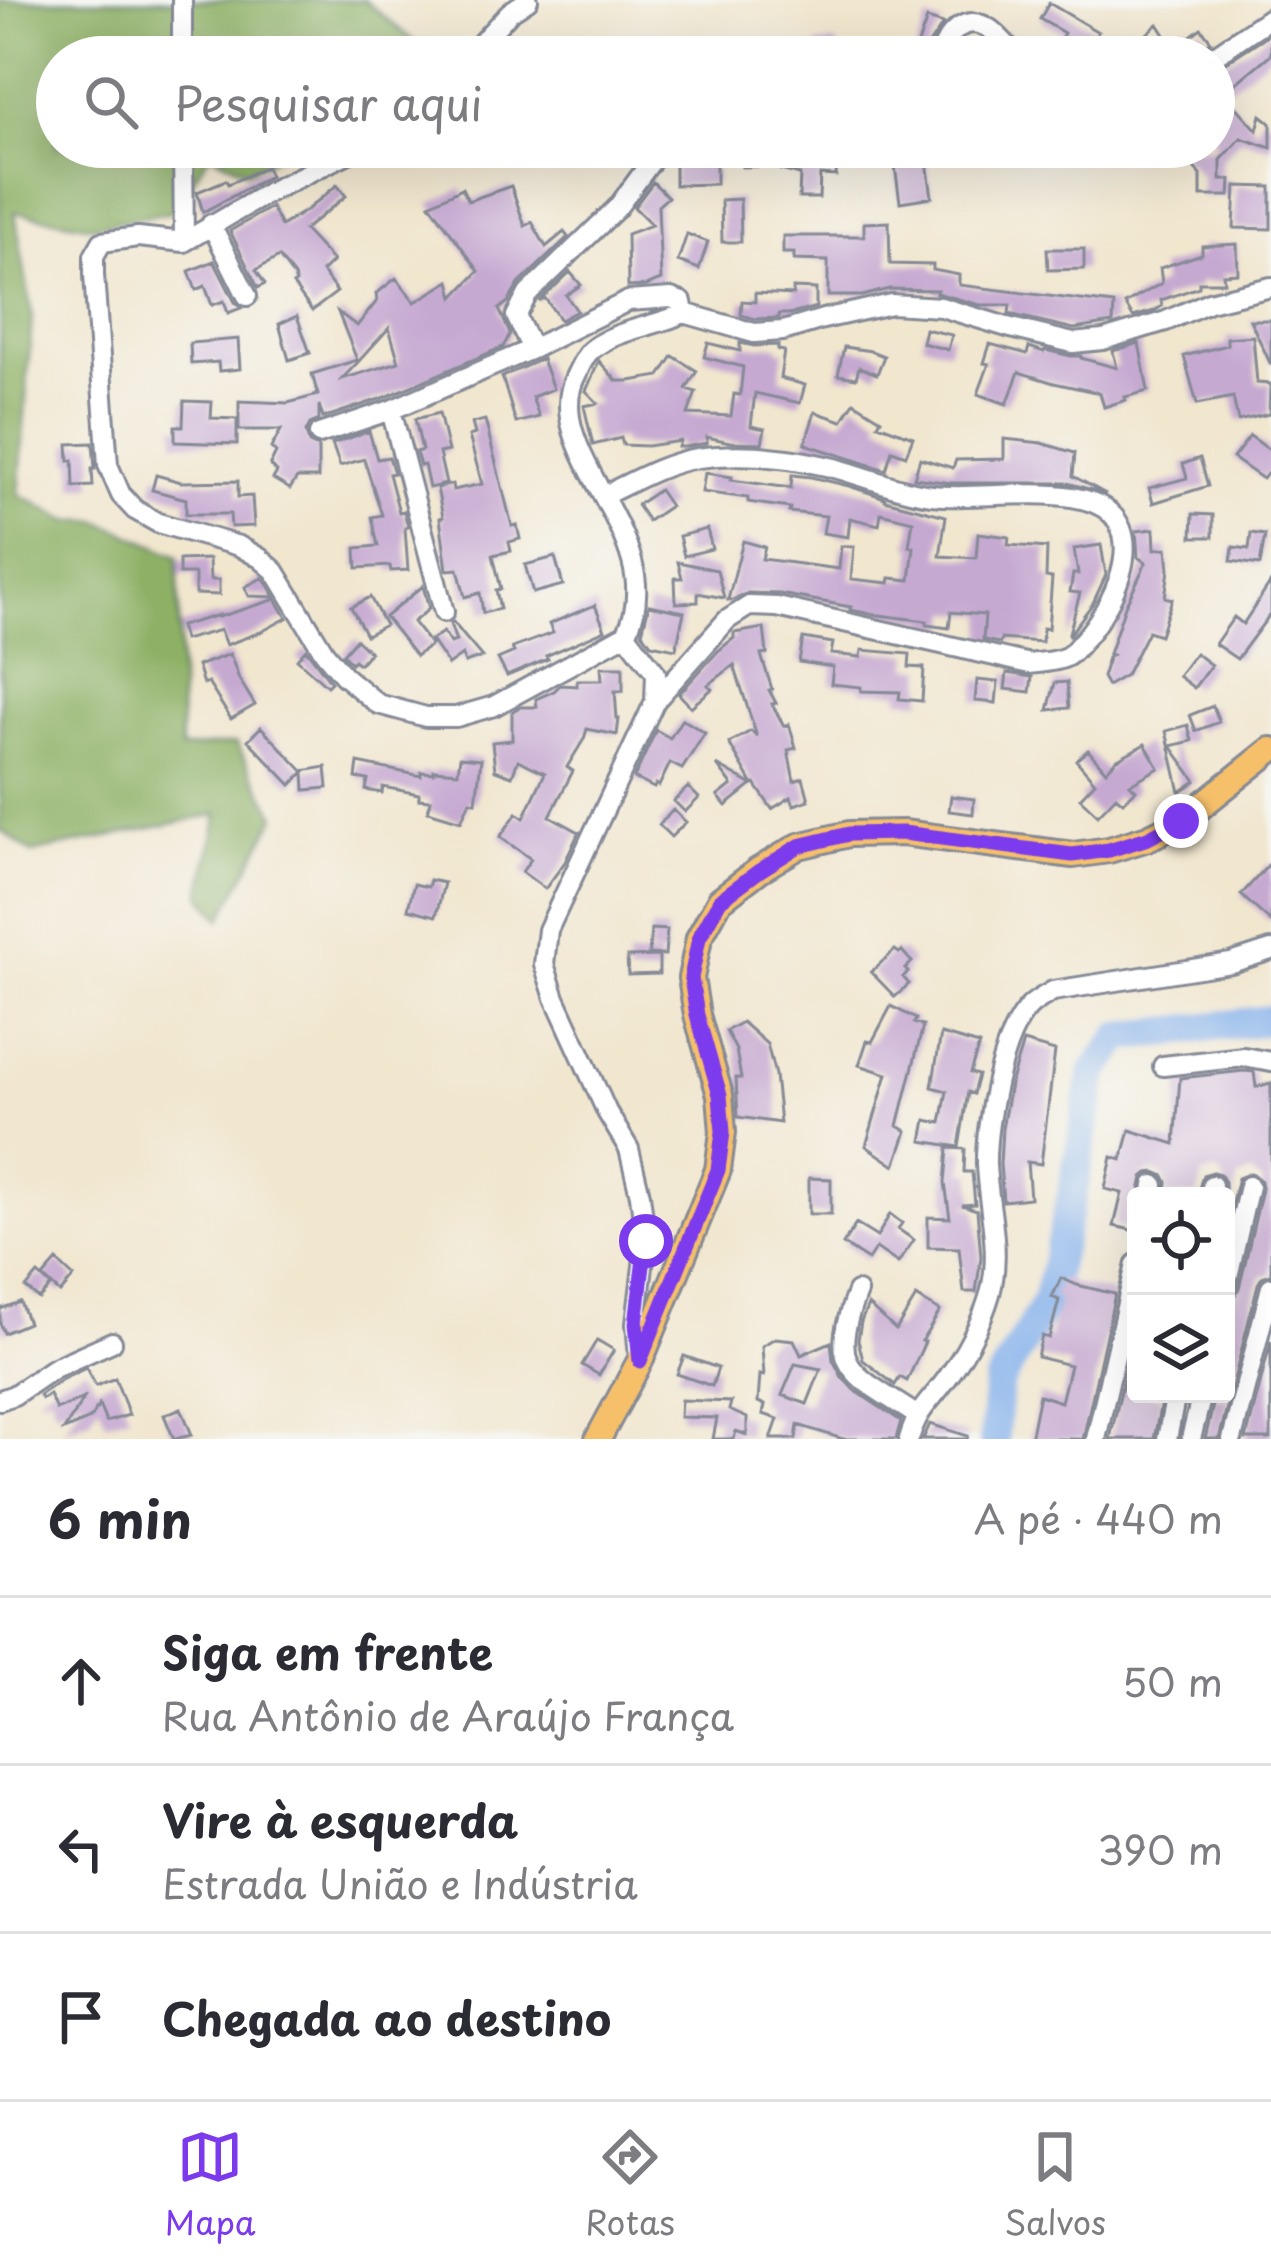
<!DOCTYPE html>
<html lang="pt">
<meta charset="utf-8">
<style>
:root{--surface:#fff;--page:#f7f7f7;--text:#2b2b33;--muted:#7c7c81;--line:#e1e1e2;--accent:#7c3aed}
body{margin:0;font-family:"Playpen Sans",sans-serif;background:var(--page);color:var(--text)}
.controls{position:absolute;right:36px;bottom:36px;display:grid;overflow:hidden;border-radius:12px;box-shadow:0 12px 48px #0002}
.controls button{width:108px;height:108px;display:grid;place-items:center;padding:0;border:0;border-bottom:3px solid var(--line);background:var(--surface);color:var(--text);font:60px sans-serif}
.stop{position:absolute;width:36px;height:36px;margin:-27px;border:9px solid #7c3aed;border-radius:50%;background:#fff}
.stop.end{background:#7c3aed;border-color:#fff;box-shadow:0 3px 12px #0008}
.list{margin:0;padding:0;list-style:none}
h2{display:flex;justify-content:space-between;align-items:center;height:156px;margin:0;padding:0 48px;font-size:51px}
h2 small{font-size:39px;font-weight:400;color:var(--muted)}
.list li{display:grid;grid-template-columns:78px 1fr auto;gap:36px;align-items:center;box-sizing:border-box;height:168px;padding:0 48px;border-top:3px solid var(--line)}
.list b{display:block;font-size:45px;white-space:nowrap}
.list p{margin:0;font-size:39px;white-space:nowrap;color:var(--muted)}
.list em{font-size:39px;font-style:normal;color:var(--muted)}
.icon{flex:none;width:66px;height:66px;fill:none;stroke:currentColor;stroke-width:2;stroke-linecap:round;stroke-linejoin:round}
.map{position:relative;flex:none;width:1271px;height:1439px;overflow:hidden}
.search{position:absolute;background:var(--surface);box-shadow:0 12px 48px #0002;left:36px;right:36px;top:36px;height:132px;display:flex;align-items:center;gap:30px;box-sizing:border-box;padding:0 42px;border-radius:66px;color:var(--muted);font-size:45px}
.sheet{height:660px;background:var(--surface)}
nav{display:flex;justify-content:space-around;align-items:center;box-sizing:border-box;height:168px;border-top:3px solid var(--line);background:var(--surface);font-size:33px;color:var(--muted)}
nav a{display:grid;justify-items:center;gap:6px}
nav .on{color:var(--accent)}
.map>svg:first-child{display:block}
.forest{fill:#8db065;stroke:#547062;stroke-width:3}
.lines{fill:none;stroke-linecap:round;stroke-linejoin:round}
.river{stroke:#81afeb;stroke-width:30}
.building{fill:#c6a9d1;fill-rule:evenodd}
.minor-casing{stroke:#868a96;stroke-width:24}
.major-casing{stroke:#868a96;stroke-width:30}
.minor{stroke:#fff;stroke-width:18}
.major{stroke:#f6c06b;stroke-width:24}
.route{stroke:#7c3aed;stroke-width:15}
</style>
<div class="map">
<svg width="1271" height="1439" viewBox="0 0 1271 1439">
<rect width="100%" height="100%" fill="#f6f6f2"/>
<filter id="ink" filterUnits="userSpaceOnUse"><feTurbulence type="fractalNoise" baseFrequency=".00833" numOctaves="2"/><feDisplacementMap in="SourceGraphic" scale="24" xChannelSelector="R" yChannelSelector="G"/><feConvolveMatrix kernelMatrix="1 2 1 2 8 2 1 2 1" color-interpolation-filters="sRGB"/></filter>
<filter id="wash" filterUnits="userSpaceOnUse"><feTurbulence type="fractalNoise" baseFrequency=".004" numOctaves="4" result="noise"/><feDisplacementMap in="SourceGraphic" scale="48" xChannelSelector="R" yChannelSelector="G"/><feGaussianBlur stdDeviation="2.7" result="paint"/><feColorMatrix in="noise" values="0 0 0 0 0 0 0 0 0 0 0 0 0 0 0 0 0 1.4 0 .05"/><feComposite in="paint" operator="in"/></filter>
<g filter="url(#wash)">
<rect width="100%" height="100%" fill="#f1e6ce"/>
<path class="forest" d="M0,0H364L433,57H57V147H294L248,171L210,154L172,212L92,226L15,212L32,316L19,494L68,521H99L178,556L181,749L236,743L276,816L221,919L201,895L218,814L32,853L0,830Z"/>
<g class="lines">
<path class="river" d="M994,1439L998,1384L1047,1301L1072,1195L1094,1073L1120,1037L1271,1020"/>
</g>
<g id="blocks">
<path class="building" d="M1049,3L1098,32L1084,55L1060,40L1064,33L1040,19Z
M927,19L943,24L930,43L926,57H922L916,54V49Z
M1158,24L1173,47L1164,57H1121Z
M1201,28L1211,41L1199,52L1188,38Z
M1271,33V54L1224,93L1257,130L1261,115L1271,123V148L1241,138L1221,160V180H1231L1230,196H1201V175L1175,147H1214V70Z
M837,42L839,57H817L815,45Z
M741,147H925L932,197L900,202L894,159L871,165L868,157L837,162L836,176L820,175L819,198H799L800,175L781,170V166L742,167Z
M925,147H962L954,162Z
M685,158H716V184L675,185V161Z
M266,167L270,176L203,212L197,192L226,180L228,184Z
M653,182L668,197L658,206L661,280L646,286L628,287L627,234L652,225L634,207Z
M337,185L346,196L304,230L333,261L322,272L337,292L312,311L293,285L296,283L294,277L279,257L256,270L265,284L258,288L230,231L271,207L281,226L308,209Z
M511,186L525,226L532,222L546,247L564,232L568,237L519,284L508,302L499,309L510,334L503,347L386,397L323,418L319,405V420L310,424L306,432L309,443L318,447V478H297L290,489L273,479L277,472L270,465L276,453L271,448L281,430H239V401L288,403L318,395L312,374L357,360L338,312L357,326L377,301L376,294L396,278L415,302L450,281L454,297L479,271L430,204L462,188L468,201ZM389,328L399,362L342,379L358,362Z
M1236,186L1271,187V229L1234,228Z
M740,199L741,242H722L721,200Z
M889,222L890,264L933,265V270L959,275V285L1114,304L1113,323L1074,329L1009,314L1010,305H980L936,293L937,290L889,289L862,296H828V261L794,260V253H783V236H864V223Z
M687,234L708,242L699,269L678,261Z
M1237,244L1238,273L1223,274L1224,282H1199V287L1161,300L1162,306L1154,311L1133,317L1125,304L1162,283L1160,268L1202,254V246Z
M1047,249H1084V269L1048,270Z
M214,261L235,302L241,308L228,313L224,301L212,305L205,286L196,290L189,271Z
M570,272L581,285L566,295L577,311L560,320L545,298L539,302Z
M793,288L816,289V307L792,314H779V318L755,319L741,315L742,301L755,302V293L793,295Z
M297,316L310,353L289,360L279,324Z
M1250,320H1271V365Z
M925,329L952,335L948,350L922,343Z
M1253,336L1257,383L1270,384L1269,414L1238,421L1233,397L1197,404L1184,356L1227,345V338Z
M238,339L240,369L219,371L218,362L191,364L190,343Z
M708,343L740,351V343L754,346L778,345V350L784,351L780,378L805,385L800,403L755,393L751,426L765,429L762,443L730,442L707,437V443L684,447H678L680,441L647,446L623,445L621,438L593,445L584,406L598,403L586,391L599,361L617,381H630L660,376L673,356L697,371L686,389L696,392L688,414L731,416L734,394L740,395L743,367L704,357Z
M1139,343L1148,391L1125,397L1126,400L1104,407L1100,393L1054,383L1019,372L1007,404L978,394L989,364L984,363L990,344L1027,354L1029,347L1044,352L1045,350L1071,356H1081V358L1117,368L1113,351Z
M844,347L871,351L884,356L877,374L859,367L856,378L838,375Z
M542,359L553,389L532,397L539,417L516,423L502,377Z
M184,401L212,402L211,418L237,419V444L175,442V426H183Z
M854,402L881,419L878,424L913,437L906,455L892,450L886,470L805,444L815,412L842,421Z
M439,413L448,451L439,453L446,484L429,488L424,465L420,466L416,452L422,450L415,419Z
M485,420L512,526L517,525L520,539L509,542L511,551L493,555L501,589L496,590L500,609L483,613L480,593L465,597L458,569L447,570L440,518L443,517L437,488L452,484L453,490L482,484L469,436L475,434L472,423Z
M369,431L377,459L389,457L394,473L389,474L399,512L404,511L408,527L405,528L408,570L391,571L390,566L357,568L356,548L378,546L372,517L382,515L364,459L340,466L332,444Z
M1250,436L1271,451V469L1263,479L1233,458Z
M1004,439L1042,443L1075,453L1073,476L1106,494L1068,483H951L914,478L920,458L953,468L956,460L1004,459Z
M93,443L95,469H92L93,486L74,487L73,460L69,461L68,444Z
M1200,458L1208,486L1153,503L1149,488L1187,478L1183,464Z
M705,473L732,477L731,480L791,488L792,475L811,477L849,486L885,498V500L946,516L940,556L976,558L978,533L1009,537L1008,545L1047,548L1046,577L1052,578L1048,629L1043,628L1042,642L1001,639L1000,643L983,640L985,615L951,612L949,628L927,625V621L871,614L850,610L851,607L780,594L748,593L733,600H728L743,541L765,547L762,559L839,569L841,546L854,547L851,579L889,583L890,578L910,580L914,547L909,546L913,521L881,513L879,525L850,518L848,537L823,533L826,516L789,512L790,508L748,502V498L702,492Z
M156,475L181,482L238,481V497L252,496L254,526L231,527L230,514H186V499L152,490Z
M659,490L670,506L648,521L637,505Z
M1193,514L1213,515V537H1192Z
M707,529L712,549L684,556L679,536Z
M1154,529L1155,549L1167,548L1169,570L1165,597L1172,599L1160,635L1148,631L1126,675L1107,686L1102,677L1108,658L1112,655L1109,654L1125,606L1146,563L1138,557L1136,531Z
M1251,533L1265,535L1260,565L1231,561L1233,547L1249,549Z
M1101,545L1106,575L1093,603L1068,637L1080,593L1070,592L1073,574H1078L1074,549Z
M555,557L563,585L533,593L525,565Z
M209,559L210,580H219V595L195,594V574H179V560Z
M678,562L717,570L724,598L698,593V602L676,603L675,578H682Z
M262,578L265,580L275,597L249,596L245,587Z
M1271,582V613L1237,659L1215,644L1234,617L1243,624Z
M423,586L429,609L413,622L431,645L416,656L385,617Z
M370,597L385,625L366,635L351,607Z
M276,599L287,618L261,632L226,645L220,630L184,640L180,626L219,615V617Z
M595,605L605,630L546,656L548,659L507,676L498,659L514,652L512,648L553,633L549,624Z
M649,605L684,612L676,649L651,644L642,632Z
M453,622L465,637L482,657L465,663L462,655L448,665L431,640L443,632L450,643L456,641L450,624Z
M764,628L767,654L761,655L772,689L769,690L776,703L772,704L784,726L789,724L796,748L788,750L794,781L803,778L809,800L794,805L791,797L772,809L755,784L753,785L729,743L751,731L757,737L734,665L708,685L712,689L691,707L679,694L718,651L734,638V633Z
M803,638L833,643L831,654L861,657L862,650L910,654L909,667L924,668L922,701L899,699L900,692L861,691V687L831,684L833,667L799,662Z
M356,639L370,652L359,664L354,660L351,663L343,654Z
M306,649L331,682L327,686L297,659Z
M1195,653L1211,665L1194,688L1178,676Z
M230,654L239,679L255,705L231,719L208,683L203,684L197,666Z
M601,667H623V691H615L617,719H619L617,735L587,729L584,739L567,767L573,771L550,816L579,832L565,862L545,889L522,872L531,859L500,837L517,813L524,818L545,773L518,760L512,776L495,770L492,742L512,740V712L519,707H537L536,699L554,691L560,685L577,686V680H602Z
M1007,673L1032,677L1030,692L1005,689Z
M977,680L998,682L996,703L975,701Z
M1067,682L1069,708L1048,710L1055,683Z
M1213,706L1219,722L1196,731L1190,715Z
M682,719L705,733L682,769L670,763L659,786L656,784L654,788L634,778L656,730L670,738Z
M1188,725L1192,741L1171,746L1196,781L1180,792L1166,731Z
M261,727L303,771L326,767L328,788L305,790L304,772L291,785L248,740Z
M1145,744L1159,768L1130,784L1136,790L1123,802L1116,796L1098,815L1080,798L1095,782L1076,760L1088,750L1106,771L1116,760Z
M460,757L481,759L476,802L470,801L461,821L428,811L431,800L419,799V794L383,787L382,793L366,790L368,780L356,778L358,763L421,776V772L434,773V770L458,772Z
M717,765L752,785L726,806L718,796L732,785Z
M688,787L699,798L685,812L674,801Z
M951,796L974,799L973,814L949,811Z
M673,810L686,822L671,837L659,825Z
M1271,862V922L1241,895Z
M430,880L444,883L436,916L408,909L414,884L428,887Z
M651,929L667,930L665,955L649,954Z
M895,950L899,953L902,951L912,962L905,969L908,972L903,977L909,984L895,997L871,972Z
M659,956V974L628,975L627,957Z
M891,1006L916,1019L914,1023L923,1026L898,1126L907,1131L895,1166L866,1146L887,1074L859,1065L867,1041L872,1042Z
M742,1022L767,1044L775,1075L780,1123L738,1117L736,1078H741L736,1050L726,1031Z
M941,1034L979,1045L970,1073L978,1075L973,1094L968,1092L959,1147L922,1141L926,1120L941,1123L947,1091L932,1087Z
M1023,1042L1055,1051L1041,1164L1027,1162L1030,1198L1003,1201L1000,1164L1002,1129L1010,1084Z
M1244,1071L1254,1072L1256,1087L1271,1083V1274L1262,1277L1258,1284L1219,1439H1205L1215,1397L1226,1399V1299L1235,1296L1239,1289L1262,1189L1261,1181L1251,1173L1238,1178L1226,1226L1225,1182L1220,1174L1213,1172L1203,1175L1197,1196H1166L1167,1182L1164,1176L1155,1172L1148,1173L1143,1177L1139,1196H1136V1231L1114,1226L1122,1193L1105,1189L1112,1157L1122,1160L1130,1130L1175,1144L1180,1078Z
M948,1148L965,1149L964,1172H972L975,1204L962,1205L977,1210L981,1257L976,1292H964L959,1248L928,1247V1217L950,1218L945,1183Z
M809,1178L831,1179V1214H809Z
M890,1214L902,1223L898,1229L914,1240L898,1263L876,1248L868,1260L843,1244L856,1224L877,1237Z
M57,1261L74,1277L60,1293L43,1277Z
M38,1274L51,1286L39,1299L26,1288Z
M1061,1278L1077,1285L1115,1294L1083,1439H1030L1039,1395L1061,1402L1070,1365L1037,1357L1042,1336L1049,1338L1059,1300L1052,1297Z
M916,1297L940,1311L922,1341L925,1342L907,1381L900,1377L895,1385L863,1360L858,1340L861,1322L868,1305L896,1330Z
M20,1302L28,1323L4,1333L0,1323V1309Z
M1136,1325V1394L1162,1397L1154,1439H1110Z
M775,1338L794,1340L801,1355L831,1342L833,1360L842,1377L854,1390L901,1421L896,1439H843L798,1425L796,1439H771L778,1419L763,1414L765,1405L758,1402L760,1375L764,1376L762,1346ZM795,1364L821,1369L807,1404L782,1395Z
M597,1340L614,1350L599,1375L582,1365Z
M1271,1341V1439H1246Z
M684,1356L718,1368L712,1386L677,1374Z
M86,1368L96,1386L115,1378L129,1415L106,1422L99,1405L90,1419L64,1430L84,1398L56,1410L49,1394L42,1399L39,1395L61,1380Z
M681,1400L731,1402L729,1410L747,1418V1435L736,1431L734,1439H713L717,1418L680,1417Z
M181,1408L192,1435L174,1439L164,1415Z
M930,1424L968,1436L967,1439H923Z"/>
</g>
</g>
<g filter="url(#ink)">
<use href="#blocks" fill-opacity="0" stroke="#868a96" stroke-width="3"/>
<g class="lines">
<g class="minor-casing">
<path id="minor" d="M182,0V57
M468,57L510,12L528,0
M939,57C947,35 964,12 990,29C1000,36 1009,49 1019,57
M1212,57L1271,17
M183,147L184,242
M361,147L271,191L184,242L138,237L102,242L94,256V275L108,465L121,495L135,510L158,523L239,546L260,558L275,571L324,652L344,676L378,704L426,717H456L494,706L626,634C674,541 537,451 576,375C580,367 584,357 590,351C615,329 655,327 684,313L754,333L783,331L823,319L891,304L941,307L1007,327L1073,343L1103,340L1166,321L1209,302L1271,287
M211,224L247,296
M532,349L516,316L528,294L617,208L659,151L678,147
M391,410L444,612
M319,434L391,410L532,349L628,301L671,298L682,302L684,313
M605,495C634,481 665,463 698,458C739,452 786,457 826,466C862,474 896,491 932,495C978,501 1065,483 1104,508C1149,538 1110,609 1085,638C1079,644 1073,654 1066,657C1056,662 1041,662 1030,664L777,607L749,606L727,620L655,701
M626,634L656,673L655,701L548,930L544,964L555,998L607,1112L629,1149L640,1195L646,1241L636,1324L639,1357
M1163,1066L1244,1057L1271,1062
M1152,1196L1154,1185
M1210,1196L1212,1185
M1226,1286L1249,1186
M857,1292C826,1372 854,1373 916,1415
M0,1400L14,1395L54,1368L112,1342
M909,1439C919,1406 930,1403 948,1377C965,1354 982,1322 990,1294C1002,1250 988,1209 986,1165C985,1126 1001,1033 1030,1006C1036,1000 1046,995 1053,991L1231,963L1271,950
M1096,1439L1136,1264
M1167,1439L1176,1394
M1191,1439L1202,1394
M1232,1439L1271,1287"/>
</g>
<g class="major-casing">
<path id="major" d="M598,1439L640,1361L718,1170L723,1132L720,1095L697,1015L691,978L699,938L720,900L759,870L799,846L849,834L903,833L1073,855L1109,850L1148,838L1181,822L1271,750"/>
</g>
<use href="#minor" class="minor"/>
<use href="#major" class="major"/>
</g>
</g>
<g class="lines" filter="url(#ink)">
<path class="route" d="M646,1241L636,1324L640,1361L718,1170L723,1132L720,1095L697,1015L691,978L699,938L720,900L759,871L799,846L849,834L903,833L1072,855L1109,850L1148,838L1181,821"/>
</g>
</svg>
<div class="controls">
<button><svg class="icon" aria-label="locate" viewBox="0 0 24 24"><circle cx="12" cy="12" r="6"/><path d="M12 2v4M12 18v4M2 12h4M18 12h4"/></svg></button>
<button><svg class="icon" aria-label="layers" viewBox="0 0 24 24"><path d="M12 4l9 5-9 5-9-5zM3 14l9 5 9-5"/></svg></button>
</div>
<div class="stop" style="left:646px;top:1241px"></div>
<div class="stop end" style="left:1181px;top:821px"></div>
<div class="search"><svg class="icon" aria-label="search" viewBox="0 0 24 24"><circle cx="10" cy="10" r="6"/><path d="M15 15l6 6"/></svg>Pesquisar aqui</div>
</div>
<section class="sheet">
<h2>6 min<small>A pé · 440 m</small></h2>
<ul class="list">
<li><svg class="icon" aria-label="ahead" viewBox="0 0 24 24"><path d="M12 20V5M6 11l6-6 6 6"/></svg><div><b>Siga em frente</b><p>Rua Antônio de Araújo França</p></div><em>50 m</em></li>
<li><svg class="icon" aria-label="left" viewBox="0 0 24 24"><path d="M17 20v-9H6M10 6l-5 5 5 5"/></svg><div><b>Vire à esquerda</b><p>Estrada União e Indústria</p></div><em>390 m</em></li>
<li><svg class="icon" aria-label="arrive" viewBox="0 0 24 24"><path d="M6 21V4h12l-3 4 3 4H6"/></svg><div><b>Chegada ao destino</b></div></li>
</ul>
</section>
<nav>
<a class="on"><svg class="icon" aria-label="map" viewBox="0 0 24 24"><path d="M3 6l6-2 6 2 6-2v14l-6 2-6-2-6 2zM9 4v14M15 6v14"/></svg>Mapa</a>
<a><svg class="icon" aria-label="directions" viewBox="0 0 24 24"><path d="M12 3l9 9-9 9-9-9zM9 14v-3h6M13 9l2 2-2 2"/></svg>Rotas</a>
<a><svg class="icon" aria-label="saved" viewBox="0 0 24 24"><path d="M7 4h10v16l-5-4-5 4z"/></svg>Salvos</a>
</nav>
